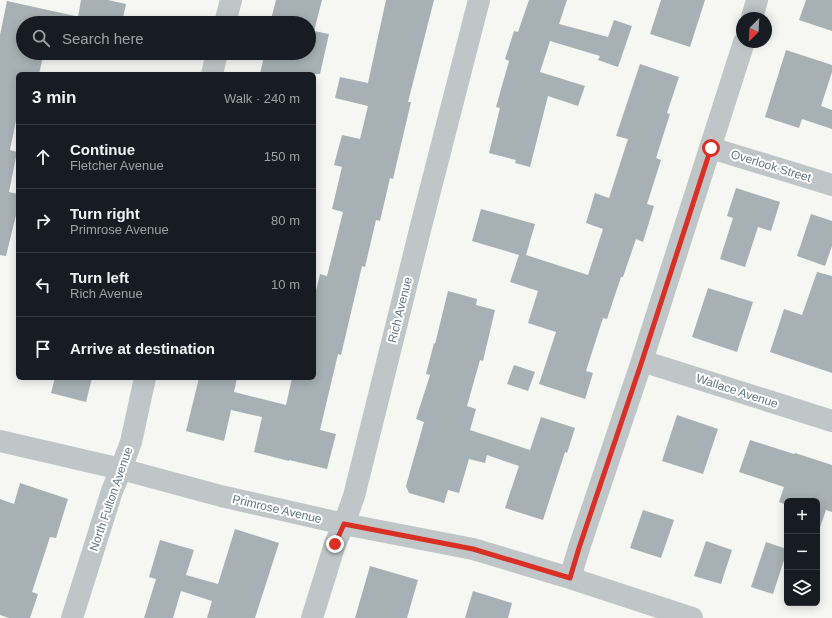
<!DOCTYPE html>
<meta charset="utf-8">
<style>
:root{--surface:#171b24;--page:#242831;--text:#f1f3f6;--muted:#9ea1a6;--line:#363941}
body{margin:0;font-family:Helvetica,sans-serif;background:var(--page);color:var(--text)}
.controls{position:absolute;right:12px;bottom:12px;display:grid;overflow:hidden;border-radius:6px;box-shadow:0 2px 10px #0003}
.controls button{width:36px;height:36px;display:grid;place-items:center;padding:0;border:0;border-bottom:1px solid var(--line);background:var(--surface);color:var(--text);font:20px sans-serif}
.compass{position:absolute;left:736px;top:12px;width:36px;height:36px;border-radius:50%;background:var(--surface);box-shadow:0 2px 10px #0003;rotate:204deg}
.stop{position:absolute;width:12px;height:12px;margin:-9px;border:3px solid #d93025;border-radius:50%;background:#fff}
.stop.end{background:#d93025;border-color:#fff;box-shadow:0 1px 4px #0008}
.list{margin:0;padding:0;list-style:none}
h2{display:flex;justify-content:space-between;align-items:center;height:52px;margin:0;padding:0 16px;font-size:17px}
h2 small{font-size:13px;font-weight:400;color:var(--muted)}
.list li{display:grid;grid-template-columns:26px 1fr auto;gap:12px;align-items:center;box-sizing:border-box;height:64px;padding:0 16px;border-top:1px solid var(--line)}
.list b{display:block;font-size:15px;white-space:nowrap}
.list p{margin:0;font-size:13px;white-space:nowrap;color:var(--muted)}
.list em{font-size:13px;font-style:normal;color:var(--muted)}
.icon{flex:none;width:22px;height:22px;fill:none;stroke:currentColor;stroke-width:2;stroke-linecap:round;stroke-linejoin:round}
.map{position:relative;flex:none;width:832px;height:618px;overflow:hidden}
.search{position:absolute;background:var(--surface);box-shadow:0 2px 10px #0003;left:16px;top:16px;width:300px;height:44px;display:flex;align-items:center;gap:10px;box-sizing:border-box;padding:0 14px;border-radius:22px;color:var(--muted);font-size:15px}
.panel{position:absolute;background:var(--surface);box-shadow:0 2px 10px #0003;left:16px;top:72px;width:300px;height:308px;border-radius:6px}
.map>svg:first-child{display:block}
.building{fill:#a7b1b5}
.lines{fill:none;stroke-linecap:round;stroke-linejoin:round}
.minor{stroke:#c0c6c8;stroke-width:22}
.route{stroke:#d93025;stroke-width:5}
.labels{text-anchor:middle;stroke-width:4;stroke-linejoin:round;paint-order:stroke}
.street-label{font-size:12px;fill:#637884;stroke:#fff}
</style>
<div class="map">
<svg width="832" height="618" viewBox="0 0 832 618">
<rect width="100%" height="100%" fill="#f6f6f2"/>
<path class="building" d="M81,0H108L126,4L122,23H77Z
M276,0H322L314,31L329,34L320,74H260L264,56H263V53H309V23H270Z
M386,0H434L408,102H411L393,179L390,178L380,221L376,220L365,267L362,266L341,355L338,354L320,430L336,434L327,469L289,460V461L254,452L262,417L231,410L224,441L186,431L199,378H237L234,392L286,405L292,378H314V299L320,274L327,276L343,212L332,209L342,167L334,165L342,135L360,139L368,106L335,98L340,77L368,83Z
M529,0H567L559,24L608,37L614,20L632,26L618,67L598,60L600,56L550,41L540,72L585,86L578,106L548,96L530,167L515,163L516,160L489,153L500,108L496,107L509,61L505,59L514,31L518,32Z
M661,0H705L690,47L650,34Z
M806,0H832V31L799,20Z
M7,1L75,16L74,23H23V53L43,57L39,74H18V111L10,150L17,152L9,192L18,194V207L6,256L0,255V35Z
M786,50L832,65V72L821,106L832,110V129L802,119L799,128L765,117Z
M640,64L679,77L667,113L670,114L656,158L661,160L647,204L654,206L643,242L636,239L623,277H621L607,319L603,318L586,371L593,373L585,399L539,384L556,332L528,323L538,291L510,282L519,255L472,241L481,209L535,224L526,255L588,275L603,229L586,223L595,193L609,198L628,139L616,136Z
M736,188L780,202L771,231L758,227L745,267L720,259L733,218L727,216Z
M811,214L832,221V246L825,266L797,256Z
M817,272L832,276V373L770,352L784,309L802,315Z
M708,288L753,302L737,352L692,337Z
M448,291L477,299L476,305L495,310L483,361L480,360L467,406L476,409L470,430L530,450L541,417L575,428L567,453L565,452L543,520L505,508L519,466L487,455L485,463L469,459L459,493L448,490L444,503L409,493L406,486L424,422L416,419L430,375L426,374L434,343L435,344Z
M514,365L535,372L528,391L507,384Z
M55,378H92L86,402L51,393Z
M677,415L718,429L703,474L662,461Z
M750,440L794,454L795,453L832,465V512L826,510L818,533H817V501H787V505L779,502L784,487L739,472Z
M20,483L68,499L56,538L50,537L32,592L38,594L30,618H9L0,615V499L14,504Z
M643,510L674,520L661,558L630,548Z
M235,529L279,543L255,618H207L212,601L181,591L173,618H144L156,579L149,577L160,540L194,550L186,575L218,584Z
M706,541L732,550L721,584L694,576Z
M766,542L787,549V551L773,594L751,587Z
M370,566L418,580L407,618H355Z
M473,591L512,603L508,618H465Z"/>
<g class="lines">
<path class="minor" d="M752,18L757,0
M225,23L231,0
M212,74L217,53
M711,148L832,185
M642,361L832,421
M0,441L121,469L221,496L344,524L473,549L570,578L692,618
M570,578L579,548L642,361L744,42
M72,618L112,491L121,469L131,442L145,378
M312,618L335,544L344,524L354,496L422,222L479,0"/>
</g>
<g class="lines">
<path class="route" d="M335,544L344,524L473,549L570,578L579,548L642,361L711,148"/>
</g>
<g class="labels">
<g class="street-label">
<text transform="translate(771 166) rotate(17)" y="4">Overlook Street</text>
<text transform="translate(400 310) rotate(-76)" y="4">Rich Avenue</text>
<text transform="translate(737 391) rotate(18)" y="4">Wallace Avenue</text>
<text transform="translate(111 499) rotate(-71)" y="4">North Fulton Avenue</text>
<text transform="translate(277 509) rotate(13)" y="4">Primrose Avenue</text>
</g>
</g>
</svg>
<div class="controls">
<button>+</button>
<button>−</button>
<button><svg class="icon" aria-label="layers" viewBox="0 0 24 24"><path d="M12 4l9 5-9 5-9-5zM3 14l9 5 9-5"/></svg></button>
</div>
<svg class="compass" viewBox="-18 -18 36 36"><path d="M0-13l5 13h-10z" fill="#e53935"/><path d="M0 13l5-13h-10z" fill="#9ea1a6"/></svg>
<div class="stop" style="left:711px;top:148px"></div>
<div class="stop end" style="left:335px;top:544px"></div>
<div class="search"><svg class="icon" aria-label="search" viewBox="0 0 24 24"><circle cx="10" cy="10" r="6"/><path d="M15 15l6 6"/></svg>Search here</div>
<section class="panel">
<h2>3 min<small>Walk · 240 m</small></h2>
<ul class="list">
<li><svg class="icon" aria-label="ahead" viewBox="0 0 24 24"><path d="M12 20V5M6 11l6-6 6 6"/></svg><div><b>Continue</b><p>Fletcher Avenue</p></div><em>150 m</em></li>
<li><svg class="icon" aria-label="right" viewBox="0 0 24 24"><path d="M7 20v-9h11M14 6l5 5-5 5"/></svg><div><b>Turn right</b><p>Primrose Avenue</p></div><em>80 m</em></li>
<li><svg class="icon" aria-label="left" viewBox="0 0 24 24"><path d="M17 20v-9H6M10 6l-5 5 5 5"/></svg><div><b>Turn left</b><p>Rich Avenue</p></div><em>10 m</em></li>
<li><svg class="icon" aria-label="arrive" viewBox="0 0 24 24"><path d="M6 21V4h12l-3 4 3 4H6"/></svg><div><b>Arrive at destination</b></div></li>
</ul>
</section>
</div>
